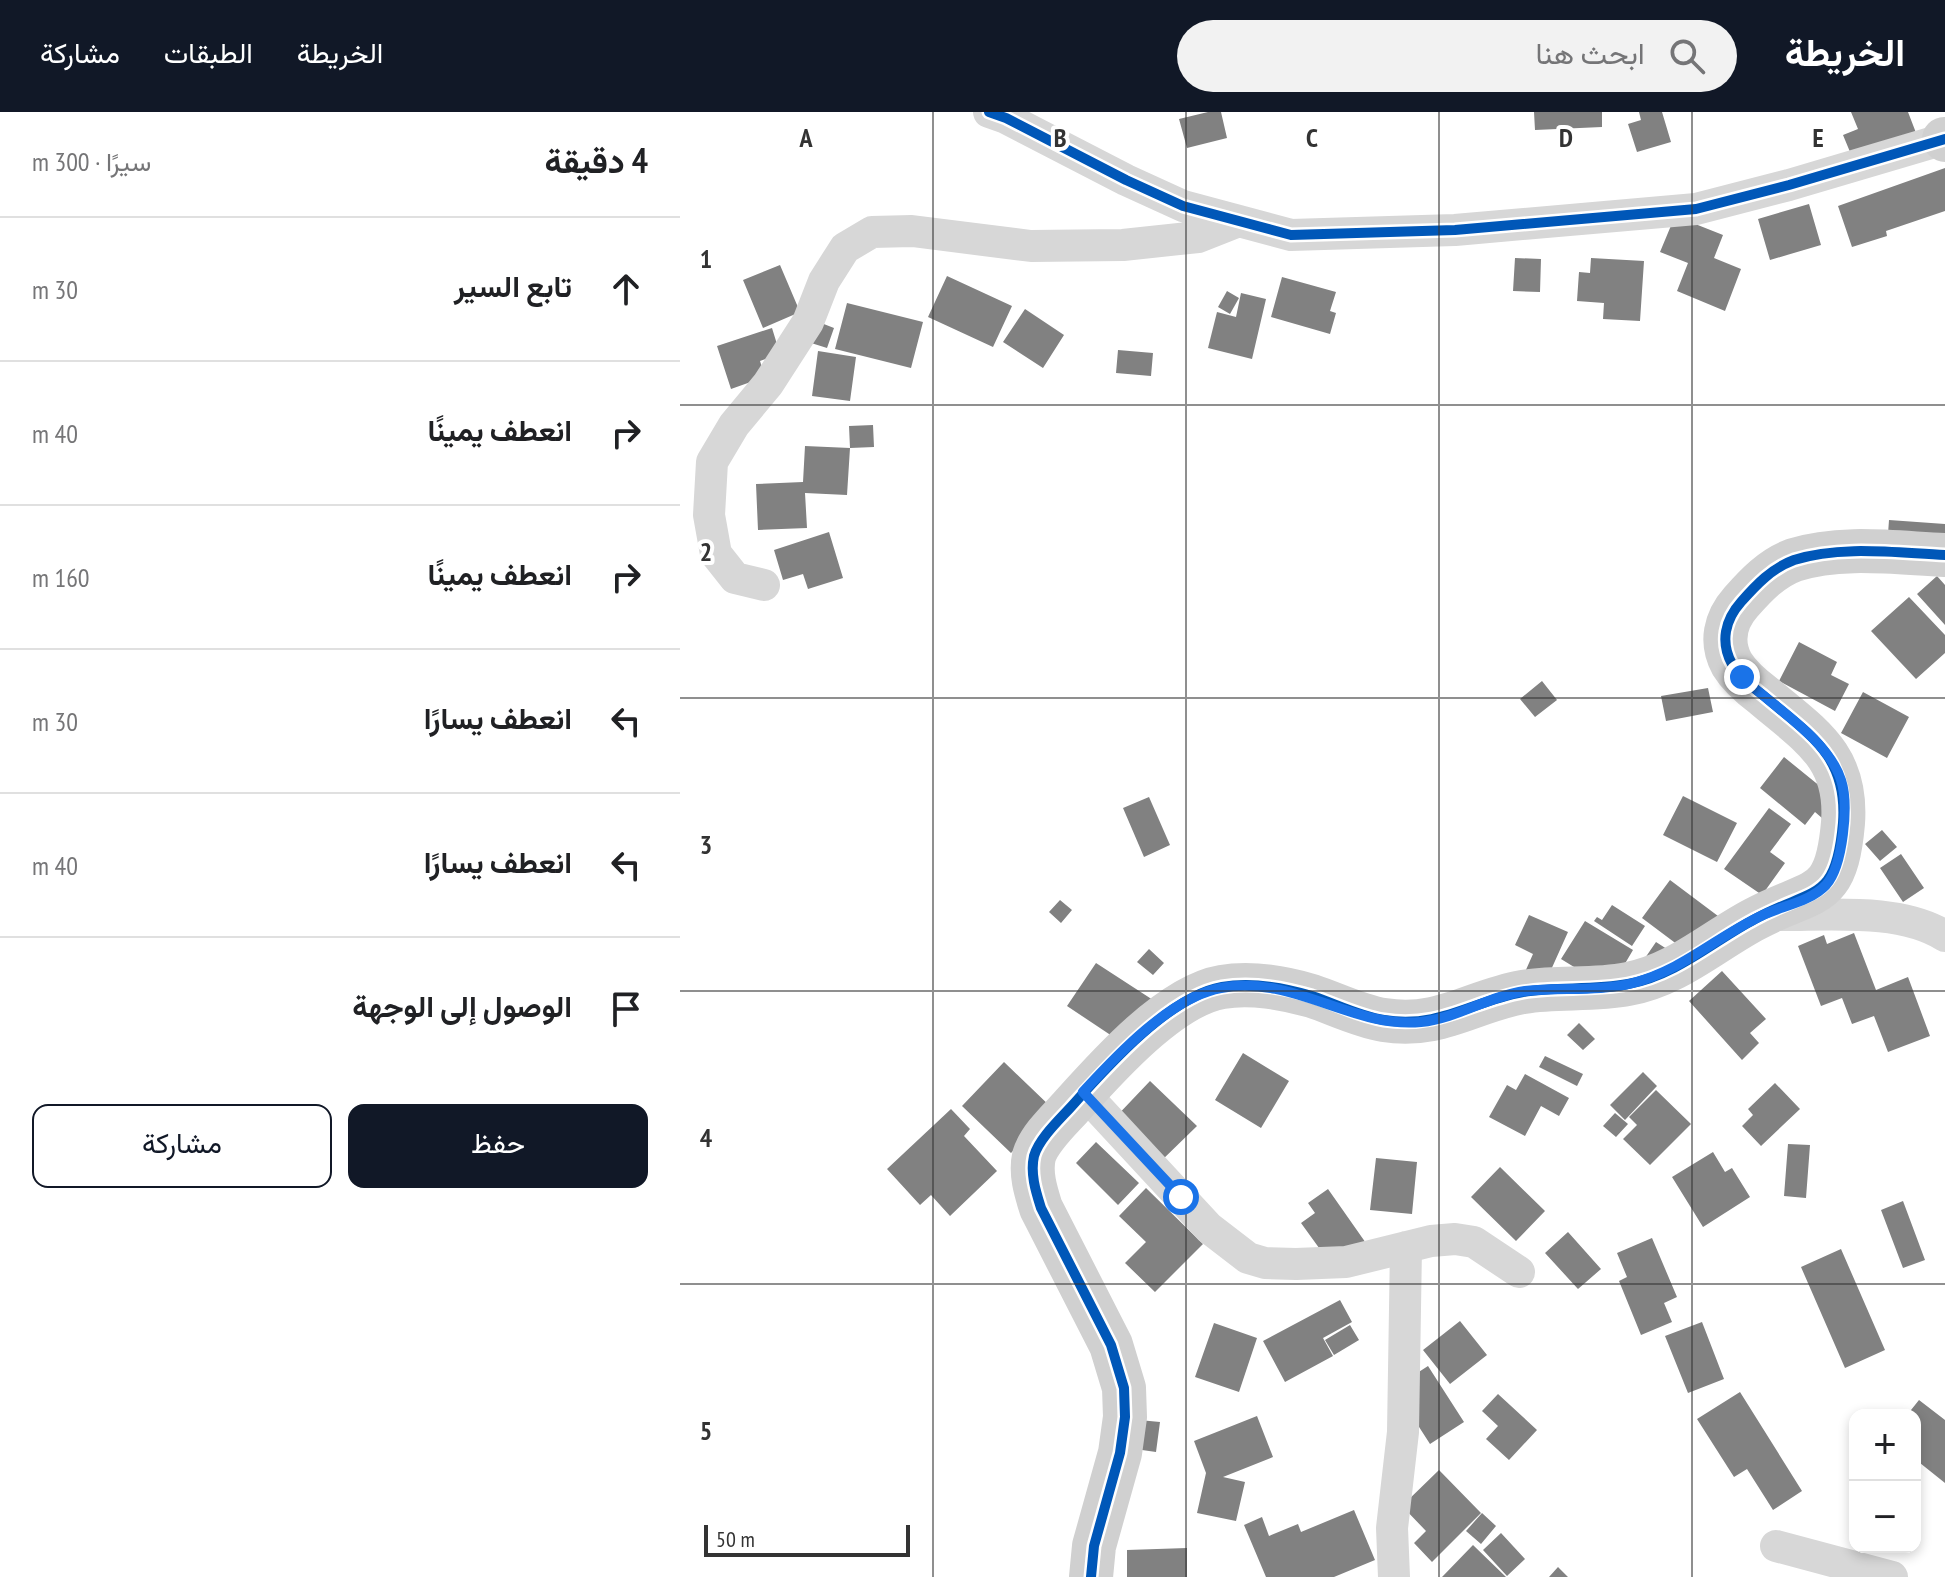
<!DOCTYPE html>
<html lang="ar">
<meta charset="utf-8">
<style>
:root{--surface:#fff;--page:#f2f2f2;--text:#202124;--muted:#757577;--line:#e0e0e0;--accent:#111827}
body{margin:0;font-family:"PT Sans Narrow",Vazirmatn,sans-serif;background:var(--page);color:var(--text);direction:rtl}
.controls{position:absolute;right:24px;bottom:24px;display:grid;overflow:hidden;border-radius:16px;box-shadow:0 4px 12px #0003}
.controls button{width:72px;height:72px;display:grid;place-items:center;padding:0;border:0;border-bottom:2px solid var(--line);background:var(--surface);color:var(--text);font:40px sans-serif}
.scale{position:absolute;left:24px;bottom:20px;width:206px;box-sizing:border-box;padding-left:8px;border:4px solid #333;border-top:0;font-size:22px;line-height:28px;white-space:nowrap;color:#333;-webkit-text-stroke:6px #fff;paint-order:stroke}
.stop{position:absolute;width:24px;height:24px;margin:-18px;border:6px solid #1a73e8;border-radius:50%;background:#fff}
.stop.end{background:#1a73e8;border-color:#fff;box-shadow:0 2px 8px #0008}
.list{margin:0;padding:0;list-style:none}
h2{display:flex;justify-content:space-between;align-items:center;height:104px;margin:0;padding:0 32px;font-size:34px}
h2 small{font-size:26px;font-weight:400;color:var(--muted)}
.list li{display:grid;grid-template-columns:52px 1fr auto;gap:24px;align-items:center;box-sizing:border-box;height:144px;padding:0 32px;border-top:2px solid var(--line)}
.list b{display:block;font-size:30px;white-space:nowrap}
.list em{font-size:26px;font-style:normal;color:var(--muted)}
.actions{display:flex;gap:16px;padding:24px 32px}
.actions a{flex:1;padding:18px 0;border:2px solid var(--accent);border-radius:16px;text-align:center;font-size:28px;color:var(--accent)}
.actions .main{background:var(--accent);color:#fff}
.icon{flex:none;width:44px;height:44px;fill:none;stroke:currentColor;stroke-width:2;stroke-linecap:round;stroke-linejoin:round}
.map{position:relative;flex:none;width:1265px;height:1465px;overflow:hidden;direction:ltr}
header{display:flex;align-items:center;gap:48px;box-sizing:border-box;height:112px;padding:0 40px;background:var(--accent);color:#fff}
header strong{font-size:38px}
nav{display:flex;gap:44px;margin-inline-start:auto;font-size:28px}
.search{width:560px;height:72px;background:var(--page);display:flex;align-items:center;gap:20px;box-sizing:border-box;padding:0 28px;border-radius:44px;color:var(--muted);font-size:30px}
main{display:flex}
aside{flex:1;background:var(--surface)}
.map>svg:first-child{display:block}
.building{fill:#818181}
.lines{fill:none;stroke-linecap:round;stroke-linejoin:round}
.street{stroke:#d7d7d7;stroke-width:32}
.secondary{stroke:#d0d0d0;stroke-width:44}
.cycleway-casing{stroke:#fff;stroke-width:15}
.cycleway{stroke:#0057b8;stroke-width:10}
.route{stroke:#1a73e8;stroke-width:10}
.grid{fill:none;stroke:#333;stroke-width:2;stroke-opacity:0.55}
.grid-label{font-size:26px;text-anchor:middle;font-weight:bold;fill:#333;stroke:#fff;stroke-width:8;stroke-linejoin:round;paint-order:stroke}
</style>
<header>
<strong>الخريطة</strong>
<div class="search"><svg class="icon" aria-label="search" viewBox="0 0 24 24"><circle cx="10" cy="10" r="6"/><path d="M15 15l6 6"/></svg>ابحث هنا</div>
<nav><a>الخريطة</a><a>الطبقات</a><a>مشاركة</a></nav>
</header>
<main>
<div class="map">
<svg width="1265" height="1465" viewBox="0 0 1265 1465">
<rect width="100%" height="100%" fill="#fff"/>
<path class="building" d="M528,0H541L547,26L507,36L499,7Z
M854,0H922V15L855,18Z
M959,0H982L991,30L957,40L948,12L961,8Z
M1171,0H1228L1238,26L1175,52L1163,23L1178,17Z
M1265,56V99L1206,119L1207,124L1172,135L1158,94Z
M1129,92L1141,133L1090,148L1078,107Z
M995,104L1043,123L1034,146L1061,157L1045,199L997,179L1008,151L980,140Z
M835,146L861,147L860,180L833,179Z
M911,146L964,149L960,209L923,207L924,191L897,189L899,160L910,161Z
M100,153L120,200L83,216L63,168Z
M267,164L332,194L313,235L248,205Z
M602,165L656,180L650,199L656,201L650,222L591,205Z
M547,179L559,186L550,202L538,195Z
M561,181L586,187L572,247L528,236L537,200L556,205Z
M167,191L243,210L231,256L155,237Z
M345,197L384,223L363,256L323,230Z
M136,209L154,216L147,236L128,230Z
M92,216L100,242L80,249L85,265L51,277L37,234Z
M438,238L473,241L471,264L436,261Z
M138,239L176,245L170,289L132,284Z
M193,313L194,335L170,336L167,383L125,381L127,416L78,418L76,372L123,370L125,334L170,336L169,314Z
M1209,408L1265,412V440L1207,436Z
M149,420L163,466L128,477L123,462L103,468L94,438Z
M1257,464L1265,473V513L1237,482Z
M1229,485L1265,523V541L1236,567L1191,519Z
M1119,530L1157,550L1151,563L1169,572L1155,599L1099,569Z
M862,569L877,588L855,605L840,587Z
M1028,576L1033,600L986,609L981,584Z
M1183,580L1229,605L1207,646L1161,621Z
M1104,645L1157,688L1142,706L1135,700L1125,713L1080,676Z
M1003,684L1057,711L1037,750L983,723Z
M469,685L490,733L464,745L443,696Z
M1089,696L1111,712L1090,740L1105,751L1082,783L1044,757Z
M1202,718L1217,735L1200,749L1185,732Z
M1221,742L1244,776L1223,790L1200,756Z
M990,768L1042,807L1014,845L962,806Z
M380,788L392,798L381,811L369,800Z
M932,793L965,814L952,834L914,809L917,805L922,808Z
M849,803L888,820L866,869L845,860L853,842L835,833Z
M905,809L953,838L930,877L881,847Z
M1174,821L1196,878L1228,865L1250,924L1208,940L1194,904L1172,912L1162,886L1141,894L1118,834L1144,823L1147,832Z
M976,830L990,839L963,849Z
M469,837L484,851L473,863L457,850Z
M416,851L473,888L444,932L387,894Z
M1042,859L1086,907L1070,921L1079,931L1062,948L1009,889Z
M899,911L915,927L903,938L887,923Z
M563,941L609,969L581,1016L535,988Z
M865,944L903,962L897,974L859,955Z
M324,950L373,997L331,1041L282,994Z
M963,960L977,974L945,1008L930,993Z
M845,962L889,986L879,1004L861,994L845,1024L809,1005L827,973L836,978Z
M470,969L517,1014L478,1052L432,1009Z
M1095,971L1120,997L1081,1034L1062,1014L1073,1003L1068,997Z
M976,978L1011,1012L970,1053L943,1027L957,1013L949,1005Z
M271,997L290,1017L284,1024L317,1059L270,1104L251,1083L240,1093L207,1057Z
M935,1001L948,1012L936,1025L923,1014Z
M416,1030L459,1071L438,1093L396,1051Z
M1108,1032L1130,1033L1126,1086L1104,1084Z
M1033,1040L1045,1060L1052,1056L1070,1085L1023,1115L992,1065Z
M696,1046L737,1050L732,1102L690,1098Z
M820,1055L865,1099L836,1129L791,1085Z
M466,1076L523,1132L475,1180L445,1151L466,1130L439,1104Z
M648,1077L688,1134L655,1158L621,1111L635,1101L628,1091Z
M1223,1089L1245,1148L1223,1156L1201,1098Z
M888,1120L921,1157L898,1177L865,1141Z
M972,1126L997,1185L984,1191L992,1210L961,1223L939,1169L947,1165L937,1141Z
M1161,1137L1205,1238L1165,1256L1121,1155Z
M660,1188L672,1210L643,1226L653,1244L605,1270L583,1229Z
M780,1209L807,1243L770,1272L743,1238Z
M1022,1210L1044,1267L1008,1281L985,1224Z
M534,1211L577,1226L559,1280L515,1265Z
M670,1213L679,1228L654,1243L645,1228Z
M748,1254L784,1310L750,1332L714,1276Z
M1060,1280L1122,1379L1093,1398L1067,1357L1054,1365L1017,1307Z
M818,1282L857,1318L829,1348L806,1327L818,1314L802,1299Z
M1239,1288L1265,1308V1371L1235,1347V1303H1227Z
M577,1304L593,1345L543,1365L565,1370L556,1409L517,1401L526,1361L514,1329Z
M459,1308L480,1310L476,1340L455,1337Z
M759,1358L801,1401L752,1450L734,1431L746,1419L722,1394Z
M674,1398L695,1448L654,1465H586L564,1413L582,1405L589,1424L618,1412L621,1420Z
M802,1401L816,1414L801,1432L786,1419Z
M821,1421L845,1447L827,1464L803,1438Z
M793,1433L826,1465H762Z
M507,1436V1465H447V1438Z
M878,1455L888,1465H869Z"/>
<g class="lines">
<path class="street" d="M309,0L326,6L446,68L503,94L611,123L775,118L1016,97L1109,73L1264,27
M84,473L55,466L36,442L29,403L32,350L54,313L88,272L128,210L144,169L165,136L192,120L232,119L351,134L443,133L518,125L556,110
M1093,803C1146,804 1219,795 1265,824
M403,980L529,1116L568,1146L585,1151L616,1152L666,1150L751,1129L775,1127L794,1130L839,1160
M1096,1434L1212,1465
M714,1465L712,1416L723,1320L726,1135"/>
<path class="secondary" d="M1264,27L1265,28
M411,1465L414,1434L440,1341L445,1305L444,1276L431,1233L361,1096C356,1080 350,1062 354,1044C359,1027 378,1009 390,996C425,957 489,884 542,875C570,870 605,876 632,884C656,892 679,904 704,908C760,917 792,889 843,880C877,874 913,879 948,872C997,863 1033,829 1075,807C1134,775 1156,791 1163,711C1168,644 1130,623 1084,584C1072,575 1060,565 1052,552C1040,530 1045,508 1061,490C1076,473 1092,456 1114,448C1161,433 1217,441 1265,443"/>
<g class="cycleway-casing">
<path id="cycleway" d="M309,0L326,6L446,68L503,94L611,123L775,118L1016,97L1109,73L1265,27
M411,1465L414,1434L440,1341L445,1305L444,1276L431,1233L361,1096C356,1080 350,1062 354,1044C359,1027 378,1009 390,996C425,957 489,884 542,875C570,870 605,876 632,884C656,892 679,904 704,908C760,917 792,889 843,880C877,874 913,879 948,872C997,863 1033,829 1075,807C1134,775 1156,791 1163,711C1168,644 1130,623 1084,584C1072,575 1060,565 1052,552C1040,530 1045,508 1061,490C1076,473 1092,456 1114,448C1161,433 1217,441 1265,443"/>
</g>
<use href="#cycleway" class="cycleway"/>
</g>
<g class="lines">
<path class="route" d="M501,1085L403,980C436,944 491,885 541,876C612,862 673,917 741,910C778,906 809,884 845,879C881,875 918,880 953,871C1003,858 1036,825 1081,804C1101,794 1130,790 1146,773C1163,754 1169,692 1161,668C1148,627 1092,594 1062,565"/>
</g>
<path class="grid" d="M253,0V1465M506,0V1465M759,0V1465M1012,0V1465M0,293H1265M0,586H1265M0,879H1265M0,1172H1265"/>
<g class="grid-label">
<text x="126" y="35">A</text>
<text x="380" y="35">B</text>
<text x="632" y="35">C</text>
<text x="886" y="35">D</text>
<text x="1138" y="35">E</text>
<text x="26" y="156">1</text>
<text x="26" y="449">2</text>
<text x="26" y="742">3</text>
<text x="26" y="1035">4</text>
<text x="26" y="1328">5</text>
</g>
</svg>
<div class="controls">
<button>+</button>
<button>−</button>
</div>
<div class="scale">50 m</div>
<div class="stop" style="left:501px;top:1085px"></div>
<div class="stop end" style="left:1062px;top:565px"></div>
</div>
<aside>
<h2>4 دقيقة<small>سيرًا · 300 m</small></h2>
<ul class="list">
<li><svg class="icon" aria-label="ahead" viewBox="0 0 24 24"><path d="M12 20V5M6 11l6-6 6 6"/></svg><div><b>تابع السير</b></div><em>30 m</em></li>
<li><svg class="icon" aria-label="right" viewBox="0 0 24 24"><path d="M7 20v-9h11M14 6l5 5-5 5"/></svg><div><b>انعطف يمينًا</b></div><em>40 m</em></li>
<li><svg class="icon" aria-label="right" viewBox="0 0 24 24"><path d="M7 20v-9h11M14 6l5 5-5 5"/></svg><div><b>انعطف يمينًا</b></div><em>160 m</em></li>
<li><svg class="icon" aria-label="left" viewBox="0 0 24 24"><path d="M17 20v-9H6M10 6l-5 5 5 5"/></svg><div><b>انعطف يسارًا</b></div><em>30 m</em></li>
<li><svg class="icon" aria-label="left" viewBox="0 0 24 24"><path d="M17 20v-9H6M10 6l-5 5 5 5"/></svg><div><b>انعطف يسارًا</b></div><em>40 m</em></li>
<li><svg class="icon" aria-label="arrive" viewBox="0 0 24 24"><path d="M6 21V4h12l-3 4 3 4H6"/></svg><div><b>الوصول إلى الوجهة</b></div></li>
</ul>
<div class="actions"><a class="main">حفظ</a><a>مشاركة</a></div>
</aside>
</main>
